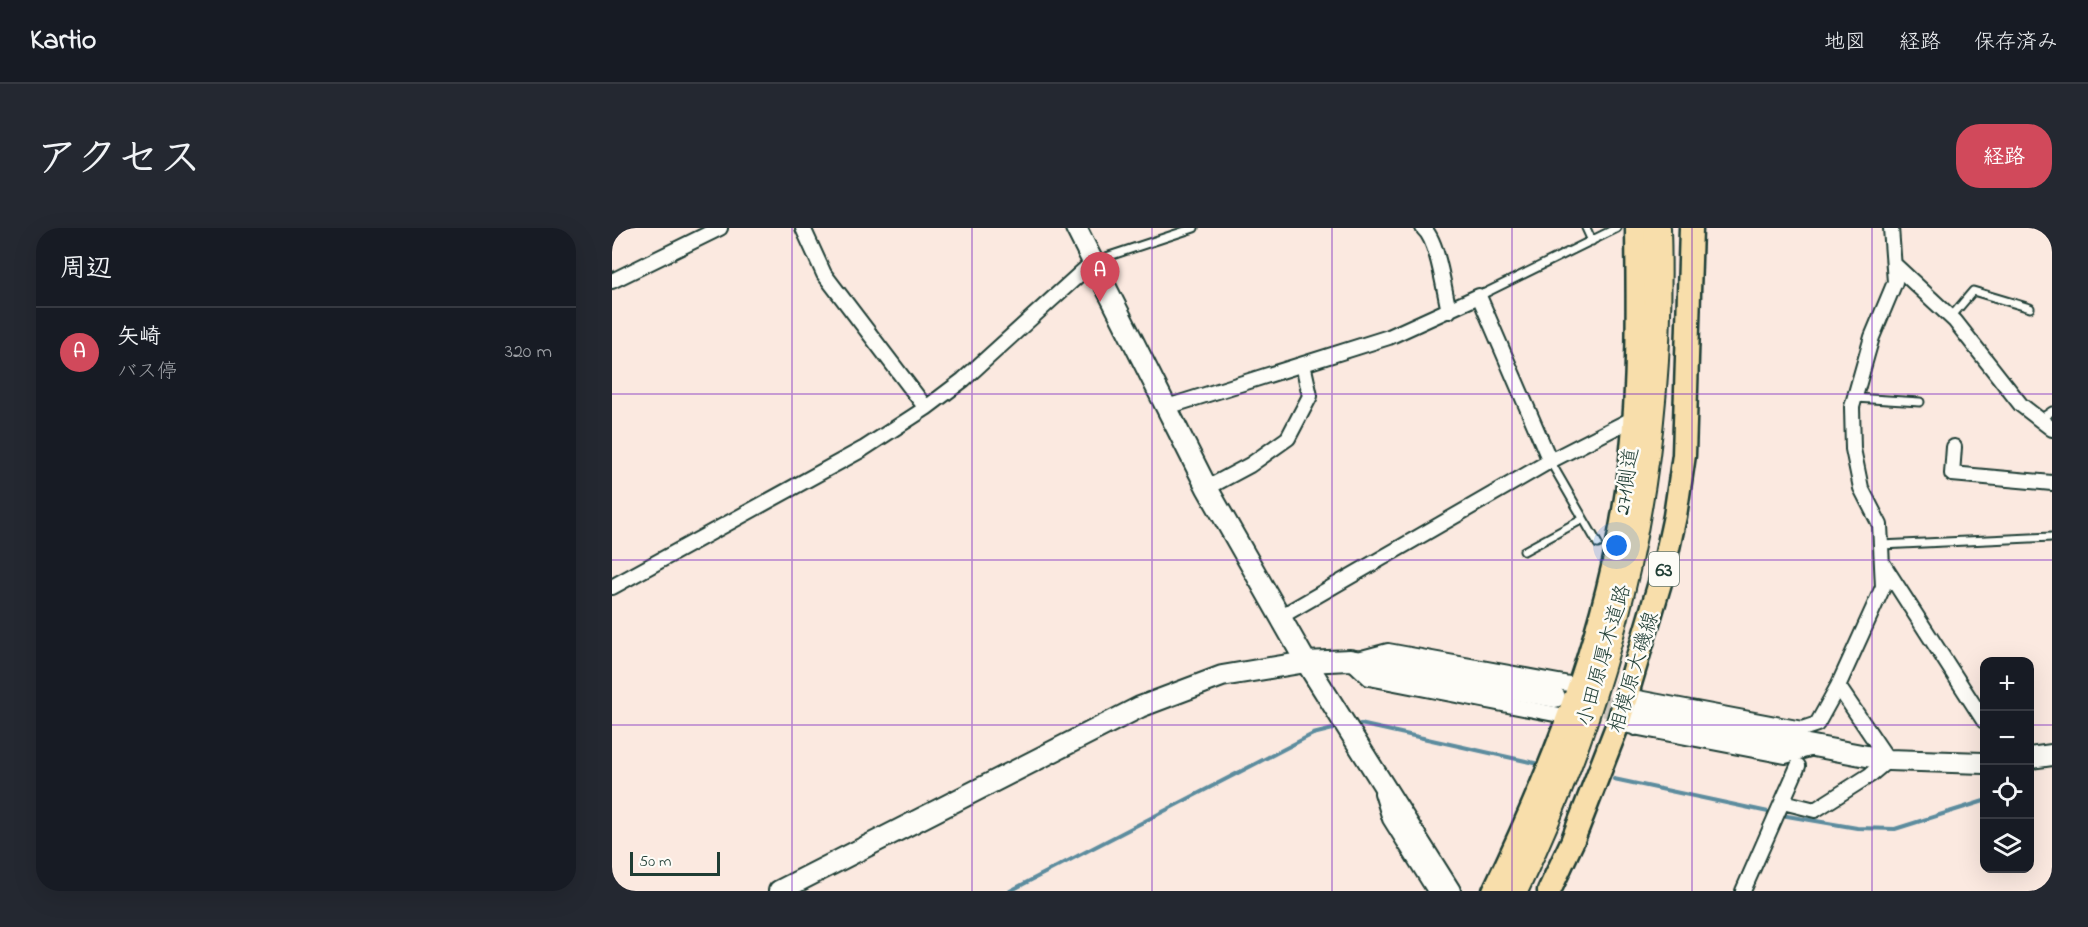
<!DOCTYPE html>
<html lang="ja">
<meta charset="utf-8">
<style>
:root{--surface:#171b24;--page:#242831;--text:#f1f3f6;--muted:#9ea1a6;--line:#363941;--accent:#d1495b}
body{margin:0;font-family:"Indie Flower","Klee One",sans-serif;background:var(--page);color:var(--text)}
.controls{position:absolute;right:18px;bottom:18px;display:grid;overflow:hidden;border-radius:12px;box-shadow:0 6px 24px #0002}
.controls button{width:54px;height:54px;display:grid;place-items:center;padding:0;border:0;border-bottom:2px solid var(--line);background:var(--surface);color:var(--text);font:30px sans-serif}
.scale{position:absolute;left:18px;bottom:15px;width:90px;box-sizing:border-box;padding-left:6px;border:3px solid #1f3d34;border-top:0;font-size:16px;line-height:21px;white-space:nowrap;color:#1f3d34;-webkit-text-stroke:4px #fdfcf7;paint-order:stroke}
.you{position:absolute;left:1005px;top:318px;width:21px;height:21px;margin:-15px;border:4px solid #fff;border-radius:50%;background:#1a73e8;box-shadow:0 0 0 9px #1a73e833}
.badge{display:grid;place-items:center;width:39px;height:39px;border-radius:50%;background:var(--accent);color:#fff;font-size:20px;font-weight:700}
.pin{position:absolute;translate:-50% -50px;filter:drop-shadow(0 2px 3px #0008)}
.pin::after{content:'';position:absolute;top:32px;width:21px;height:18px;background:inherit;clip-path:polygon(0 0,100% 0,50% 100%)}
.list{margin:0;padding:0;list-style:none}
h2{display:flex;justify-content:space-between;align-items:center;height:78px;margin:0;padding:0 24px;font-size:26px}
h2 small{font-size:20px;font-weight:400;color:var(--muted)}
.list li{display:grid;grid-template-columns:39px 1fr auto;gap:18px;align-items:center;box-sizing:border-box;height:90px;padding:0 24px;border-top:2px solid var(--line)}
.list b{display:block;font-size:22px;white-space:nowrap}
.list p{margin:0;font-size:20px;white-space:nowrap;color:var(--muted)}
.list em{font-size:20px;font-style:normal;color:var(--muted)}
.icon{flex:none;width:33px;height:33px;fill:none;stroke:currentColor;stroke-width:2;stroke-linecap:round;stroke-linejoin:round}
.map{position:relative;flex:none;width:1440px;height:663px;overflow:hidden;border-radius:24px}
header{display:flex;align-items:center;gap:36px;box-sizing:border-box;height:84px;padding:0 30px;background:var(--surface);border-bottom:2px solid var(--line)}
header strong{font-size:28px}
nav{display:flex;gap:33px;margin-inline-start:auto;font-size:21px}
.intro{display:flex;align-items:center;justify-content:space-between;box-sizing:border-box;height:144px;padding:0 36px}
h1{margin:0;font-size:42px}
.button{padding:15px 27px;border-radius:24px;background:var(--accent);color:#fff;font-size:21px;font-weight:700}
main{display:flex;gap:36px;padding:0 36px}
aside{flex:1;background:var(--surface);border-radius:24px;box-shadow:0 6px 24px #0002}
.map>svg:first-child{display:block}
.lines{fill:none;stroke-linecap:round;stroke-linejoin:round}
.stream{stroke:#5c8c9e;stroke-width:4}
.secondary-tunnel{stroke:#cfc7be;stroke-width:20;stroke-dasharray:20 10;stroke-linecap:butt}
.lane-casing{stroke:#1f3d34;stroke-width:11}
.street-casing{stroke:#1f3d34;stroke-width:18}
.secondary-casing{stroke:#1f3d34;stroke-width:24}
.primary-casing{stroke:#1f3d34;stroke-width:27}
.highway-casing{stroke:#1f3d34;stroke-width:30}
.lane{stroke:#fdfcf7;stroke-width:7}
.street{stroke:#fdfcf7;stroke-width:14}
.secondary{stroke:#fdfcf7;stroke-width:20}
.primary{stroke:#f8deab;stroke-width:22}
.highway{stroke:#f8deab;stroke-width:26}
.grid{fill:none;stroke:#7b2cbf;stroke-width:1.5;stroke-opacity:0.55}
.labels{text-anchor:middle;stroke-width:5;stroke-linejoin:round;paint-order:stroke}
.shield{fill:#fdfcf7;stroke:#62766e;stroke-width:1.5}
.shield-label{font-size:20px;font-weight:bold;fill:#1f3d34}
.street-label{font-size:21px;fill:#1f3d34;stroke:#fdfcf7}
</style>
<header>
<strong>Kartio</strong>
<nav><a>地図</a><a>経路</a><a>保存済み</a></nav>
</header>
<div class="intro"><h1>アクセス</h1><a class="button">経路</a></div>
<main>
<aside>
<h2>周辺<small></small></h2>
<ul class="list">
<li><span class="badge">A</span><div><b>矢崎</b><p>バス停</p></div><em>320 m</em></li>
</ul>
</aside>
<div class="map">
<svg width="1440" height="663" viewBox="0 0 1440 663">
<rect width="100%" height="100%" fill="#fbe9e0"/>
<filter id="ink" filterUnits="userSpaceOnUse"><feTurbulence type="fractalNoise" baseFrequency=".0167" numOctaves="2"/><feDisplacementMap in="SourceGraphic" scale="12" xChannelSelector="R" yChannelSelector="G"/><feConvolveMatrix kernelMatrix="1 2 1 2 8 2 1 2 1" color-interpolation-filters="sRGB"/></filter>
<g filter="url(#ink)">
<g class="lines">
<path class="stream" d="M748,496L927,536
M1002,551L1161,585
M1169,587L1245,600L1283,601L1372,573
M398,663L701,506L721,501"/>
<path class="secondary-tunnel" d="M963,473L1026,485"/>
<g class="lane-casing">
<path id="lane" d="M974,0L980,13
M482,33L582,0
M867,68L1005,0
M1339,89L1361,63L1418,80
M1243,170L1308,174
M1427,192L1440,183
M938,233L986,316
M1269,317L1440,309
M912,323L971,291"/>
</g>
<g class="street-casing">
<path id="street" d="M191,0L212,46L314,180
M811,0C826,12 832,63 837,83
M1282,36L1343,93L1409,177L1440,201
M0,53L108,0
M555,179L777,109L867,68L938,233
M1342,219L1340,246L1440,255
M595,260L638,237L676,210L698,168L691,136
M1271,336L1372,493
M0,359L251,221L314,180L351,152L482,33
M668,389L938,233L1022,190
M746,431L776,423L968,458
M738,432L757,450L958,489
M1015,468L1190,501L1205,496L1226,458L1271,359L1268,297L1249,260L1241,221L1240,179L1260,109L1283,54L1279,0
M1006,496L1173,528L1201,520
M1023,500L1020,492L1030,471
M770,565L778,591L823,663
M1171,574L1203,582L1258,547L1276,532L1226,458
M1131,663L1186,538"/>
</g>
<g class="secondary-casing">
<path id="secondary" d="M464,0L595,260L694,434L838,663
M1035,487L1276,532L1372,535
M1418,530L1440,527
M167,663L528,479L610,448L694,434L738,432L943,469"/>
</g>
<g class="primary-casing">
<path id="primary" d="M882,663C947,528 1003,382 1019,232C1027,155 1026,77 1025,0
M937,663L960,614L1006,496L1050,348L1063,288L1072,227L1079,0"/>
</g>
<g class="highway-casing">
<path id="highway" d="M902,663C1004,450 1052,236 1045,0"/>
</g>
<use href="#lane" class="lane"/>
<use href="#street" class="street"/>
<use href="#secondary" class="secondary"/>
<use href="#primary" class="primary"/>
<use href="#highway" class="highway"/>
</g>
</g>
<path class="grid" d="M180,0V663M360,0V663M540,0V663M720,0V663M900,0V663M1080,0V663M1260,0V663M0,166H1440M0,332H1440M0,497H1372M1418,497H1440"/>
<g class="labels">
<rect class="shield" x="1037" y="324" width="30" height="34" rx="4.5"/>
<g class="shield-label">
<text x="1052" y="348">63</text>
</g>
<g class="street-label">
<text transform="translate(1014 253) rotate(-82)" y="7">271側道</text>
<text transform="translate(991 427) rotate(-74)" y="7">小田原厚木道路</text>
<text transform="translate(1021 444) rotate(-73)" y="7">相模原大磯線</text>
</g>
</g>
</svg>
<div class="controls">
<button>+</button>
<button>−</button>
<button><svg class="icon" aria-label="locate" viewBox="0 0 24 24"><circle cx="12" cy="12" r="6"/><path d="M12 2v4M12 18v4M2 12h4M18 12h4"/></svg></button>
<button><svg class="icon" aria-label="layers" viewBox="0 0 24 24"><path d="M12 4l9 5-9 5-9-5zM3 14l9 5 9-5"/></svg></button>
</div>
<div class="scale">50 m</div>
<div class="you"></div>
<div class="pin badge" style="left:488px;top:74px">A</div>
</div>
</main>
